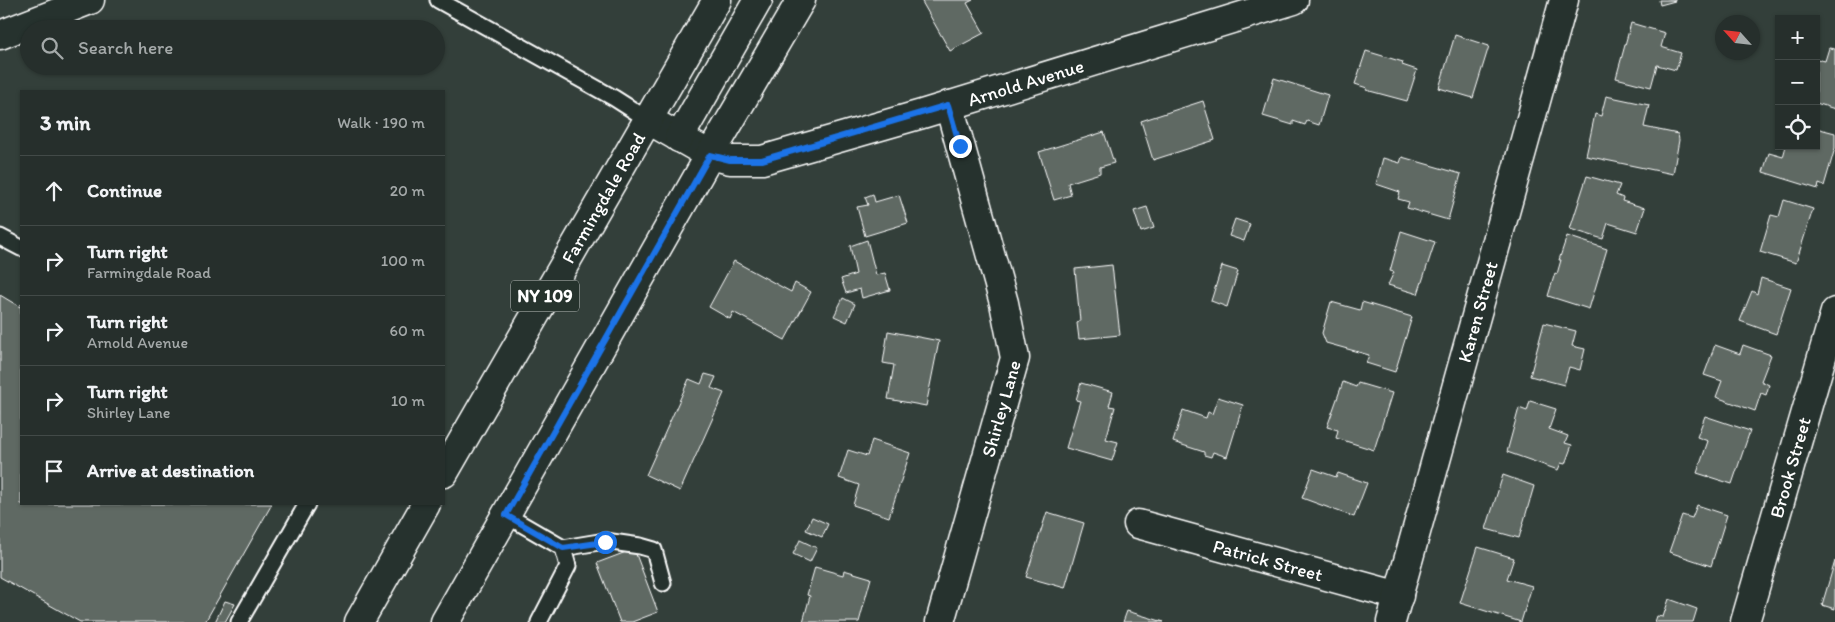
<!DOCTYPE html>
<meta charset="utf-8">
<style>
:root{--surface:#262f2c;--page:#2e3734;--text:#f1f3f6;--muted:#a4a9a9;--line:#424a48}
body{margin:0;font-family:Itim,sans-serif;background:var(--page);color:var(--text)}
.controls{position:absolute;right:15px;top:15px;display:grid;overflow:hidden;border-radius:0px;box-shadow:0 1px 4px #0004}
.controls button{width:45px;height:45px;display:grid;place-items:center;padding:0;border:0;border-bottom:1px solid var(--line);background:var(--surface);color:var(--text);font:25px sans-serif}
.compass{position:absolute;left:1715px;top:15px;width:45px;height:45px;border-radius:50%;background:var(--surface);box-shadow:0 1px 4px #0004;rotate:297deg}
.stop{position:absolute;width:15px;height:15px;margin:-11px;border:4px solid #1a73e8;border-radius:50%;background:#fff}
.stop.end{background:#1a73e8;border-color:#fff;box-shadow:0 1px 5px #0008}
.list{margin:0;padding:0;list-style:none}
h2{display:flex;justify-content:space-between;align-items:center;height:65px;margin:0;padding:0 20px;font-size:21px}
h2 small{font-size:16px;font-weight:400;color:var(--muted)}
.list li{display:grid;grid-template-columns:32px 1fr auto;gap:15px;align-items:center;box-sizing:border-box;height:70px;padding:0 20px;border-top:1px solid var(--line)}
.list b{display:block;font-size:19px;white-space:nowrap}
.list p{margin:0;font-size:16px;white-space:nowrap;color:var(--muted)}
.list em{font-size:16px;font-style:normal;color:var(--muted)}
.icon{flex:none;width:28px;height:28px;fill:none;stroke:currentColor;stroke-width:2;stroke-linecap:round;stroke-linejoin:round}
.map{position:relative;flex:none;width:1835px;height:622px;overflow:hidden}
.search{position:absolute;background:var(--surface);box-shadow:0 1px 4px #0004;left:20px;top:20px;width:425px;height:55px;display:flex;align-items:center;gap:12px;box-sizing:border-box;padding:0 18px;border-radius:28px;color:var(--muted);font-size:19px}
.panel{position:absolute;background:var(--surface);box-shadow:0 1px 4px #0004;left:20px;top:90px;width:425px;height:415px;border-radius:0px}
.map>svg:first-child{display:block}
.building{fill:#5f6964;stroke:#fff}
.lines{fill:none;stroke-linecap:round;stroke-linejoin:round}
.service-casing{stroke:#fff;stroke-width:19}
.minor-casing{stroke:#fff;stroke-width:31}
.tertiary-casing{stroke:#fff;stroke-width:31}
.primary-casing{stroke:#fff;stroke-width:31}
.service{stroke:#26332d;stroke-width:15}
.minor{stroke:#26332d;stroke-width:28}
.tertiary{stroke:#26332d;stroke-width:28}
.primary{stroke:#26332d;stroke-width:28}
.route{stroke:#1a73e8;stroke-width:6}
.labels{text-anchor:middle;stroke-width:4;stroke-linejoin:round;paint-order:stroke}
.shield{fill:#26332d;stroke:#bec2c0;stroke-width:1}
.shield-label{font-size:18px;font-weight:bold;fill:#fff}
.street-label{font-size:19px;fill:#fff;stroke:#26332d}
</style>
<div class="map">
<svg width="1835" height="622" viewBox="0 0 1835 622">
<rect width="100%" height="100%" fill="#333f3a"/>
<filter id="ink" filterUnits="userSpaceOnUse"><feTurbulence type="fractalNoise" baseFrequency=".02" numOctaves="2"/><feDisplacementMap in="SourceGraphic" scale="10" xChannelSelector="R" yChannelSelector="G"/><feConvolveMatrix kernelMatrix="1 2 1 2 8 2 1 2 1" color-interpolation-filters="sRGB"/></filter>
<g filter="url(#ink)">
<path class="building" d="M921,0H973L967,3L984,33L950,51Z
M1659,0H1675V1L1660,5Z
M1631,23L1665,33L1661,47L1681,53L1676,70L1657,65L1651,87L1616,78Z
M1455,35L1489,46L1473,98L1439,88Z
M1829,48L1835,49V109L1816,103V62L1817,59L1825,61Z
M1366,51L1403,62L1402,65L1417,70L1407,101L1366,90L1367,88L1355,84Z
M1274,78L1328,95L1319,125L1307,121L1305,125L1293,121V125L1263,116Z
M1606,96L1649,105L1644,127L1678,134L1679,140L1673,174L1586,156L1595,114L1601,116Z
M1203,101L1215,140L1153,160L1141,121Z
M1816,128L1835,133V148L1824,186L1819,184L1818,189L1763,172L1769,153L1783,157L1786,146H1816Z
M1104,132L1114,163L1100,167V173L1068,183L1071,195L1054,200L1039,152Z
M1402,157L1461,174L1448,220L1407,208L1409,202L1398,199L1400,192L1376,184L1383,158L1400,163Z
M1587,176L1620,185L1616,195L1623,198L1622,201L1645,208L1637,232L1608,223L1603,239L1570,229Z
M873,194L875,202L899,195L908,223L865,236L857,207L868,205L865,197Z
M1784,200L1813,209L1796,263L1760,252L1771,215L1779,217Z
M1147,207L1154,228L1141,232L1134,211Z
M1235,219L1250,224L1244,241L1229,236Z
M1401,231L1435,242L1418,294L1388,285L1394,272L1390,271Z
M1567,236L1607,249L1589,309L1548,296L1555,273L1557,274L1561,260H1559Z
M867,240L876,275L885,273L890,290L862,298L860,289L846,293L841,279L856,274L850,246Z
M734,261L791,292L795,283L811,292L785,340L733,312L730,319L709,307Z
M1112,265L1120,335L1079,339L1077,323L1080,321L1075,269Z
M1222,266L1238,271L1227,307L1211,301Z
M1761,278L1791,288L1776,334L1740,321L1752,291L1757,294Z
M0,295L20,307L21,304V504H272L205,622H80L0,577Z
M843,298L855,304L847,322L834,316Z
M1331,302L1360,310L1362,302L1412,317L1395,372L1366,363L1369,355L1326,343L1322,333Z
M1544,323L1576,331L1572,346L1585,349L1580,370L1569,367L1564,385L1530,376Z
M888,331L939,341L926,406L888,399L894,365L883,363Z
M1715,345L1740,354L1743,345L1771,355L1761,381L1769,385L1766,395L1761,393L1755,411L1716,397L1722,381L1704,375Z
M705,374L716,377L711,388L724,393L680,491L646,475L689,379L701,384Z
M1343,382L1356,387L1358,383L1392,393L1374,450L1336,438L1338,430L1327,427Z
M1081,383L1113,392L1109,406L1115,407L1106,439L1118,442L1112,461L1066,448L1080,401L1076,400Z
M1218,397L1243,405L1227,457L1213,452L1211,457L1204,455V452L1173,442L1183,410L1206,418L1208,412L1212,414Z
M1530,401L1556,409L1549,429L1568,436L1565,443L1572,445L1565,464L1561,463L1558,470L1507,452L1519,408L1527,411Z
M1705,416L1750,431L1732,484L1697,473L1708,441L1697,437Z
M872,440L910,453L889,517L853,505L859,485L839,478L848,450L867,456Z
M1313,469L1336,477L1338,473L1367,483L1354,517L1302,498Z
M1503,475L1534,486L1519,538L1486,529Z
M1697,505L1727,515L1711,566L1669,552L1682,515L1692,518Z
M1047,512L1084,523L1065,588L1026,577Z
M812,517L828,524L822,537L806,530Z
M800,540L817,548L810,562L793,554Z
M1478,547L1514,558L1507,579L1532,586L1521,622L1460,603Z
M634,549L658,612L632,622H620L597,563Z
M1835,561V609L1822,605Z
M815,567L843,575L844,570L871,578L859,622H803L810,596L807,595Z
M1669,599L1697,609L1693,622H1655L1657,616L1663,617Z
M225,601L235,604L225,622H215Z
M1127,611L1164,622H1123Z"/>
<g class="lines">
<g class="service-casing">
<path id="service" d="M438,0L614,98L647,119
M0,237L21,248
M506,515L563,548L568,566L539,622
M563,548L605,541L640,546L654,550L663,583
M239,622L307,504"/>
</g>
<g class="minor-casing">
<g id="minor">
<path d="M0,35L90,0"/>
<path id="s1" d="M1138,524L1399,596"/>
<path id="s2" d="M940,622L1015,358L1004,303L949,105"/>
<path id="s3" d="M1391,622L1564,0"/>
<path id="s4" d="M1745,622L1835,312"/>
</g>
</g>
<g class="tertiary-casing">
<g id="tertiary">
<path id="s5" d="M647,119L710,155L730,160H762L922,114L1294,0"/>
</g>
</g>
<g class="primary-casing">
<g id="primary">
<path d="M679,138L758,0"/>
<path id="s6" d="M444,473L717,0"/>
<path d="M359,622L426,504"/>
<path d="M445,622L710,155L801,0"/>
</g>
</g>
<use href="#service" class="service"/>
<use href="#minor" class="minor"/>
<use href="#tertiary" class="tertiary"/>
<use href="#primary" class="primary"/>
</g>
</g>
<g class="lines" filter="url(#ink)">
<path class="route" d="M605,542L563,548L506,515L710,155L730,160H762L948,105L960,146"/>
</g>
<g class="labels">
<rect class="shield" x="511" y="280.5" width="68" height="31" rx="4"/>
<g class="shield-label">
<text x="545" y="302">NY 109</text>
</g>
<g class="street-label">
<text dy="7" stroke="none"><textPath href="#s5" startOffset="400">Arnold Avenue</textPath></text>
<text dy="7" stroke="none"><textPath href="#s6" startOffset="318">Farmingdale Road</textPath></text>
<text dy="7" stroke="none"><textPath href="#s3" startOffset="322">Karen Street</textPath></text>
<text dy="7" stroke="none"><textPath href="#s2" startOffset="222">Shirley Lane</textPath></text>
<text dy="7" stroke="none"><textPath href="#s4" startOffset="161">Brook Street</textPath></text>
<text dy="7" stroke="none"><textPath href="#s1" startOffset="135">Patrick Street</textPath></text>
</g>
</g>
</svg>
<div class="controls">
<button>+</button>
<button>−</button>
<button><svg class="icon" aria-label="locate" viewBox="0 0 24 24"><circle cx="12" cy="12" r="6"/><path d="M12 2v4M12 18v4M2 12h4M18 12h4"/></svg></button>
</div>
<svg class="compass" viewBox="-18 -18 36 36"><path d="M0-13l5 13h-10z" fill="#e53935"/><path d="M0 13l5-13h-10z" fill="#a4a9a9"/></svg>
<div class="stop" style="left:605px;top:542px"></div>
<div class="stop end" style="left:960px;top:146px"></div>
<div class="search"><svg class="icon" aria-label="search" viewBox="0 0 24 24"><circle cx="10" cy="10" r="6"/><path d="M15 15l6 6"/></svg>Search here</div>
<section class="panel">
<h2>3 min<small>Walk · 190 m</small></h2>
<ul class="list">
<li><svg class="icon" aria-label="ahead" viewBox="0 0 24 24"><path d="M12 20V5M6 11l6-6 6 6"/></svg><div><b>Continue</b></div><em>20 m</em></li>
<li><svg class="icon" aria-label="right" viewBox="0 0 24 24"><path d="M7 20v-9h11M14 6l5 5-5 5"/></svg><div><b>Turn right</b><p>Farmingdale Road</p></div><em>100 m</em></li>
<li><svg class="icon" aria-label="right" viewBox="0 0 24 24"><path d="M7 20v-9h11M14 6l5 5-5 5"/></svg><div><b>Turn right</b><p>Arnold Avenue</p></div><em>60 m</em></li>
<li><svg class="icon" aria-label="right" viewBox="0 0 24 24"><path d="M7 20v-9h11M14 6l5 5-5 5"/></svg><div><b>Turn right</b><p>Shirley Lane</p></div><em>10 m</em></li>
<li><svg class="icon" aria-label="arrive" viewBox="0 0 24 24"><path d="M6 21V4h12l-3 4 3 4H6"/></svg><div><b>Arrive at destination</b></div></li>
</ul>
</section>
</div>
